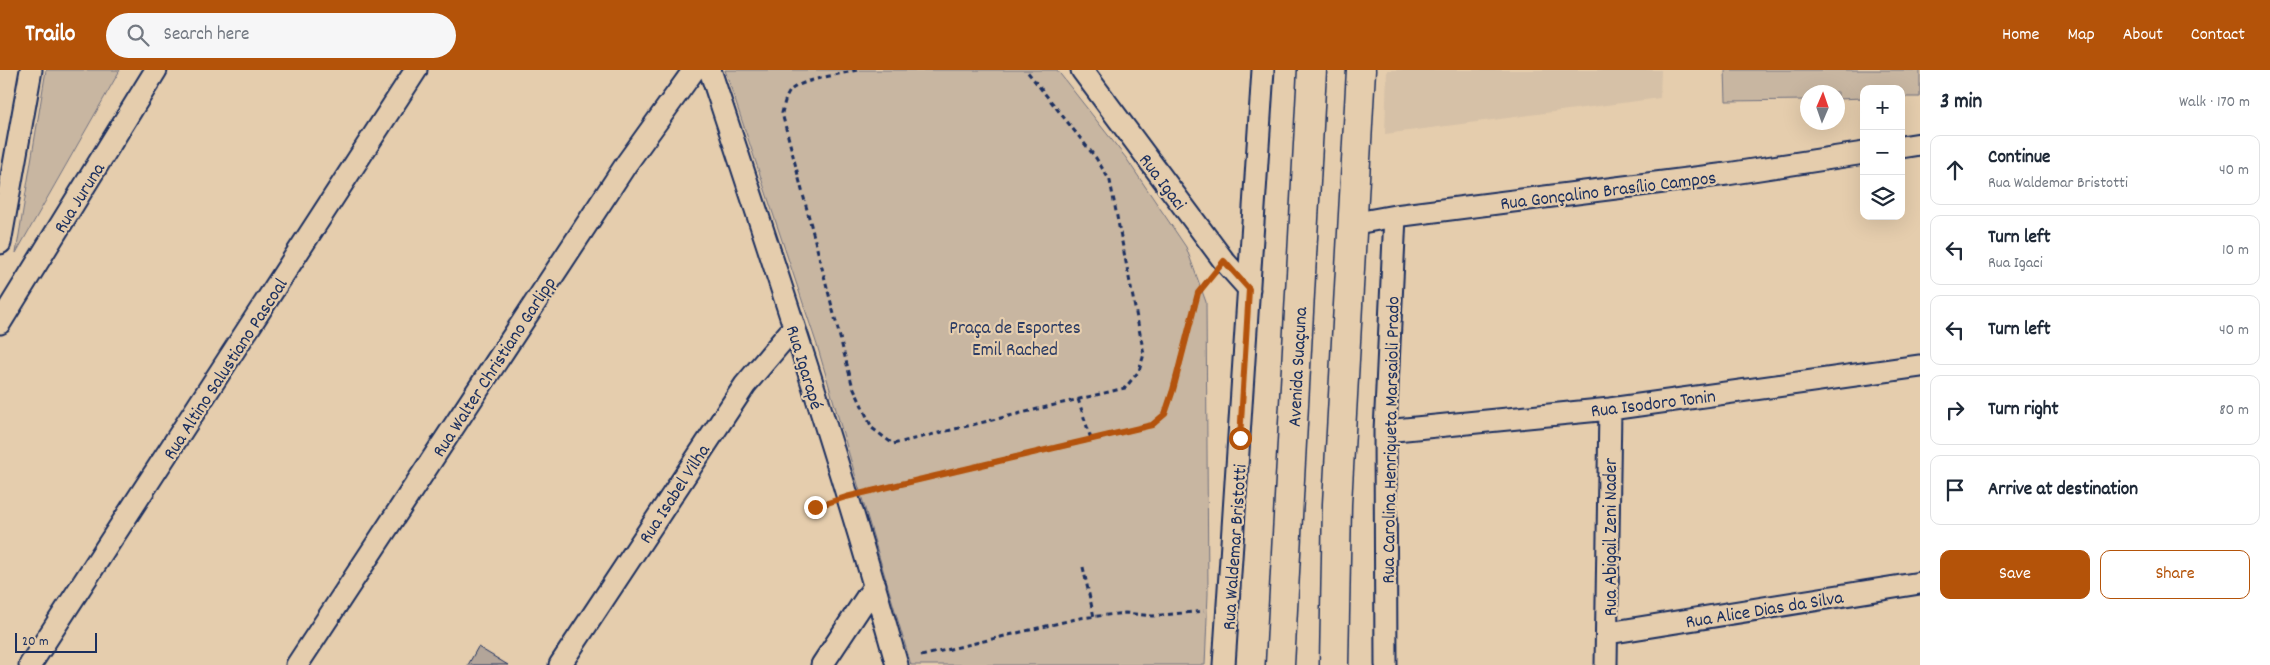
<!DOCTYPE html>
<meta charset="utf-8">
<style>
:root{--surface:#fff;--page:#f6f6f7;--text:#1f2937;--muted:#747a83;--line:#e0e1e3;--accent:#b45309}
body{margin:0;font-family:Dekko,sans-serif;background:var(--page);color:var(--text)}
.controls{position:absolute;right:15px;top:15px;display:grid;overflow:hidden;border-radius:10px;box-shadow:0 5px 20px #0002}
.controls button{width:45px;height:45px;display:grid;place-items:center;padding:0;border:0;border-bottom:1px solid var(--line);background:var(--surface);color:var(--text);font:25px sans-serif}
.compass{position:absolute;left:1800px;top:15px;width:45px;height:45px;border-radius:50%;background:var(--surface);box-shadow:0 5px 20px #0002;rotate:2deg}
.scale{position:absolute;left:15px;bottom:12px;width:82px;box-sizing:border-box;padding-left:5px;border:2px solid #1b2f5e;border-top:0;font-size:14px;line-height:18px;white-space:nowrap;color:#1b2f5e;-webkit-text-stroke:4px #e5cdad;paint-order:stroke}
.stop{position:absolute;width:15px;height:15px;margin:-11px;border:4px solid #b45309;border-radius:50%;background:#fff}
.stop.end{background:#b45309;border-color:#fff;box-shadow:0 1px 5px #0008}
.list{margin:0;padding:0;list-style:none}
h2{display:flex;justify-content:space-between;align-items:center;height:65px;margin:0;padding:0 20px;font-size:21px}
h2 small{font-size:16px;font-weight:400;color:var(--muted)}
.list li{display:grid;grid-template-columns:32px 1fr auto;gap:15px;align-items:center;box-sizing:border-box;height:70px;margin:0 10px 10px;padding:0 10px;border:1px solid var(--line);border-radius:10px}
.list b{display:block;font-size:19px;white-space:nowrap}
.list p{margin:0;font-size:16px;white-space:nowrap;color:var(--muted)}
.list em{font-size:16px;font-style:normal;color:var(--muted)}
.actions{display:flex;gap:10px;padding:15px 20px}
.actions a{flex:1;padding:11px 0;border:1px solid var(--accent);border-radius:10px;text-align:center;font-size:18px;color:var(--accent)}
.actions .main{background:var(--accent);color:#fff}
.icon{flex:none;width:28px;height:28px;fill:none;stroke:currentColor;stroke-width:2;stroke-linecap:round;stroke-linejoin:round}
.map{position:relative;flex:none;width:1920px;height:595px;overflow:hidden}
header{display:flex;align-items:center;gap:30px;box-sizing:border-box;height:70px;padding:0 25px;background:var(--accent);color:#fff}
header strong{font-size:24px}
nav{display:flex;gap:28px;margin-inline-start:auto;font-size:18px}
.search{width:350px;height:45px;background:var(--page);display:flex;align-items:center;gap:12px;box-sizing:border-box;padding:0 18px;border-radius:28px;color:var(--muted);font-size:19px}
main{display:flex}
aside{flex:1;background:var(--surface)}
.map>svg:first-child{display:block}
.built{fill:#d6c1a7}
.green{fill:#c8b6a1;stroke:#727280}
.building{fill:#b3a599;stroke:#1b2f5e}
.lines{fill:none;stroke-linecap:round;stroke-linejoin:round}
.minor-casing{stroke:#1b2f5e;stroke-width:25}
.secondary-casing{stroke:#1b2f5e;stroke-width:31}
.path{stroke:#1b2f5e;stroke-width:3;stroke-dasharray:5 4;stroke-linecap:butt}
.minor{stroke:#e5cdad;stroke-width:21}
.secondary{stroke:#e5cdad;stroke-width:28}
.route{stroke:#b45309;stroke-width:6}
.labels{text-anchor:middle;stroke-width:4.5;stroke-linejoin:round;paint-order:stroke}
.street-label{font-size:19px;fill:#1b2f5e;stroke:#e5cdad}
.park-label{font-size:19px;fill:#2c3c65;stroke:#e5cdad}
</style>
<header>
<strong>Trailo</strong>
<div class="search"><svg class="icon" aria-label="search" viewBox="0 0 24 24"><circle cx="10" cy="10" r="6"/><path d="M15 15l6 6"/></svg>Search here</div>
<nav><a>Home</a><a>Map</a><a>About</a><a>Contact</a></nav>
</header>
<main>
<div class="map">
<svg width="1920" height="595" viewBox="0 0 1920 595">
<rect width="100%" height="100%" fill="#e5cdad"/>
<filter id="ink" filterUnits="userSpaceOnUse"><feTurbulence type="fractalNoise" baseFrequency=".02" numOctaves="2"/><feDisplacementMap in="SourceGraphic" scale="10" xChannelSelector="R" yChannelSelector="G"/><feConvolveMatrix kernelMatrix="1 2 1 2 8 2 1 2 1" color-interpolation-filters="sRGB"/></filter>
<g filter="url(#ink)">
<path class="built" d="M1387,0H1661L1660,28L1385,64Z"/>
<path class="green" d="M46,0H120L16,183Z
M725,0H1057L1126,88L1186,177L1206,232L1208,524L1205,595H911L817,275Z
M1725,0H1920V27H1901V19H1864V28L1838,29V22H1808L1807,30L1726,31Z"/>
<path class="building" d="M478,577L508,595H468Z"/>
<g class="lines">
<g class="minor-casing">
<path id="minor" d="M710,0C775,197 841,395 897,595
M1082,0L1224,191L1249,219
M1901,77L1920,74
M1351,154L1395,146L1727,104L1864,83
M0,173L31,0
M0,253L156,0
M1385,361L1610,339L1920,296
M1608,563L1920,513
M30,595L416,0
M297,595L627,93L694,0
M560,595L745,315L794,257
M822,595L875,515
M1224,595L1263,0
M1386,595L1385,361L1395,146
M1606,595L1610,339"/>
</g>
<g class="secondary-casing">
<path id="secondary" d="M1280,595L1312,0
M1334,595L1337,434L1361,0"/>
</g>
<path class="path" d="M857,0C842,4 799,10 790,21C785,28 784,35 782,43L852,314L872,358L893,374L1125,318L1139,301L1144,284L1110,111L1096,88L1026,0
M1078,329L1091,369
M871,421L1152,355L1165,344L1173,320L1198,223L1209,209
M815,437L824,434
M1083,497L1094,547
M921,586L1080,548L1125,543L1152,546L1204,541"/>
<use href="#minor" class="minor"/>
<use href="#secondary" class="secondary"/>
</g>
</g>
<g class="lines" filter="url(#ink)">
<path class="route" d="M815,437L846,427L1152,355L1165,344L1173,320L1198,223L1224,191L1249,219L1240,368"/>
</g>
<g class="labels">
<g class="street-label">
<text transform="translate(1164 111) rotate(53)" y="7">Rua Igaci</text>
<text transform="translate(1608 119) rotate(-7)" y="7">Rua Gonçalino Brasílio Campos</text>
<text transform="translate(78 127) rotate(-58)" y="7">Rua Juruna</text>
<text transform="translate(493 296) rotate(-57)" y="7">Rua Walter Christiano Garlipp</text>
<text transform="translate(806 297) rotate(73)" y="7">Rua Igarapé</text>
<text transform="translate(1296 297) rotate(-87)" y="7">Avenida Suaçuna</text>
<text transform="translate(224 298) rotate(-57)" y="7">Rua Altino Salustiano Pascoal</text>
<text transform="translate(1653 332) rotate(-7)" y="7">Rua Isodoro Tonin</text>
<text transform="translate(1389 370) rotate(-89)" y="7">Rua Carolina Henriqueta Marsaioli Prado</text>
<text transform="translate(673 423) rotate(-57)" y="7">Rua Isabel Vilha</text>
<text transform="translate(1609 467) rotate(-90)" y="7">Rua Abigail Zeni Nader</text>
<text transform="translate(1233 477) rotate(-86)" y="7">Rua Waldemar Bristotti</text>
<text transform="translate(1764 538) rotate(-9)" y="7">Rua Alice Dias da Silva</text>
</g>
<g class="park-label">
<text x="1015" y="263">Praça de Esportes<tspan x="1015" dy="22">Emil Rached</tspan></text>
</g>
</g>
</svg>
<div class="controls">
<button>+</button>
<button>−</button>
<button><svg class="icon" aria-label="layers" viewBox="0 0 24 24"><path d="M12 4l9 5-9 5-9-5zM3 14l9 5 9-5"/></svg></button>
</div>
<svg class="compass" viewBox="-18 -18 36 36"><path d="M0-13l5 13h-10z" fill="#e53935"/><path d="M0 13l5-13h-10z" fill="#747a83"/></svg>
<div class="scale">20 m</div>
<div class="stop" style="left:1240px;top:368px"></div>
<div class="stop end" style="left:815px;top:437px"></div>
</div>
<aside>
<h2>3 min<small>Walk · 170 m</small></h2>
<ul class="list">
<li><svg class="icon" aria-label="ahead" viewBox="0 0 24 24"><path d="M12 20V5M6 11l6-6 6 6"/></svg><div><b>Continue</b><p>Rua Waldemar Bristotti</p></div><em>40 m</em></li>
<li><svg class="icon" aria-label="left" viewBox="0 0 24 24"><path d="M17 20v-9H6M10 6l-5 5 5 5"/></svg><div><b>Turn left</b><p>Rua Igaci</p></div><em>10 m</em></li>
<li><svg class="icon" aria-label="left" viewBox="0 0 24 24"><path d="M17 20v-9H6M10 6l-5 5 5 5"/></svg><div><b>Turn left</b></div><em>40 m</em></li>
<li><svg class="icon" aria-label="right" viewBox="0 0 24 24"><path d="M7 20v-9h11M14 6l5 5-5 5"/></svg><div><b>Turn right</b></div><em>80 m</em></li>
<li><svg class="icon" aria-label="arrive" viewBox="0 0 24 24"><path d="M6 21V4h12l-3 4 3 4H6"/></svg><div><b>Arrive at destination</b></div></li>
</ul>
<div class="actions"><a class="main">Save</a><a>Share</a></div>
</aside>
</main>
